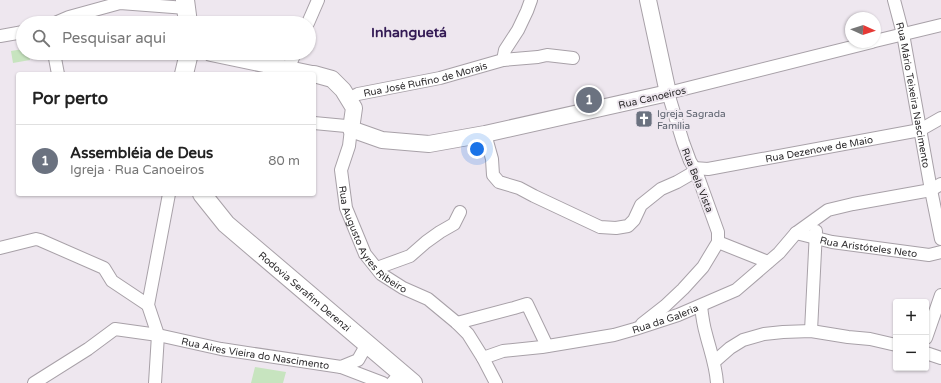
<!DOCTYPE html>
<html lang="pt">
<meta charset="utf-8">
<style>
:root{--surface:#fff;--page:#f2f2f2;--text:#222;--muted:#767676;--line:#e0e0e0;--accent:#8b59d2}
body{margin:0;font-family:"Varela Round",sans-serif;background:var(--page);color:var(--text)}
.controls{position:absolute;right:12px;bottom:12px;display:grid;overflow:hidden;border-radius:4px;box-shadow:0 1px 3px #0004}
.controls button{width:36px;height:36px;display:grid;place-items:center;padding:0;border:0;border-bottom:1px solid var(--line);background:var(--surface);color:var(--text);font:20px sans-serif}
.compass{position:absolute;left:845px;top:12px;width:36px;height:36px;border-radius:50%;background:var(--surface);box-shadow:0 1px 3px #0004;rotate:93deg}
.you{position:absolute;left:477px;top:149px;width:14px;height:14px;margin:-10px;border:3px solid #fff;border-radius:50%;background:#1a73e8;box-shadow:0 0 0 6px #1a73e833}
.badge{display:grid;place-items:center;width:26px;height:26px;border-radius:50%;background:var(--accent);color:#fff;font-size:13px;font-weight:700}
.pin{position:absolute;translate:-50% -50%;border:2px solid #fff;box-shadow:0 1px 4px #0006}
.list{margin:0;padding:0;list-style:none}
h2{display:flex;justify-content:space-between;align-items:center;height:52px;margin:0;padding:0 16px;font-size:17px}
h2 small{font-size:13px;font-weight:400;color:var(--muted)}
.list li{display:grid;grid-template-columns:26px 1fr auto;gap:12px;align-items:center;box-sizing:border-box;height:72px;padding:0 16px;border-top:1px solid var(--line)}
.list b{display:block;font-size:15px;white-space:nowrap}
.list p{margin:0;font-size:13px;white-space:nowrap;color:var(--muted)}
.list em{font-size:13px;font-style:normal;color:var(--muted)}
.icon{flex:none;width:22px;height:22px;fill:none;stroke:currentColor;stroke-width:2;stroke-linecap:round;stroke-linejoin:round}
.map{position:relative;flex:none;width:941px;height:383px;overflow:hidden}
.search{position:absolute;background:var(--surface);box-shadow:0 1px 3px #0004;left:16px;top:16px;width:300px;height:44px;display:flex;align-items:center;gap:10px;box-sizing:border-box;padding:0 14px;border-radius:22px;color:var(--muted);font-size:15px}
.panel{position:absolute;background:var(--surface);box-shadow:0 1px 3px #0004;left:16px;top:72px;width:300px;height:124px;border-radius:4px}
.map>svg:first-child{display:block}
.pitch{fill:#c7e4bf}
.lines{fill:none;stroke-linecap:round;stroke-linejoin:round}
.minor-casing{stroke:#a8a1a8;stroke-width:14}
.tertiary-casing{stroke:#a8a1a8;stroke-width:18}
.secondary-casing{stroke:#a8a1a8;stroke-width:20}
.minor{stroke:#fff;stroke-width:12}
.tertiary{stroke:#fff;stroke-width:16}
.secondary{stroke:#fff;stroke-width:18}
.labels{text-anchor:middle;stroke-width:4;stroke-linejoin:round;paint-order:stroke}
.street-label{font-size:10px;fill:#2d2b2d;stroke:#eee7ef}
.worship-label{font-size:10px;fill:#5b616d;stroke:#eee7ef;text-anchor:start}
.district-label{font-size:14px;font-weight:bold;fill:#331a54;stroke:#eee7ef}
</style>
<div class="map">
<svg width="941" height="383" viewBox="0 0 941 383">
<rect width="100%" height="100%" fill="#eee7ef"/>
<path class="pitch" d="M23,49V53H29L30,60L13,63L11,51Z
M255,367L286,372L283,383H251Z"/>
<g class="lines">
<g class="minor-casing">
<g id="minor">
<path id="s1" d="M894,0L903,34L931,190L941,239"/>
<path d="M55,23L69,17L120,3L186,8"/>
<path d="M308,23L318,0"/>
<path d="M0,36L23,32"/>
<path d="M875,41L941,25"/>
<path d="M54,53L58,74"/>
<path d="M503,60L505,50L518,30L527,11L531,0"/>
<path d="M288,69L295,53"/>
<path id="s2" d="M348,99L358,94L440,78L503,60L538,57L547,55L573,58"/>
<path id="s3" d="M314,123L346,126L351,129L349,146L341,170L346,208L365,254L381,274L403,288L428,299L457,323L468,334L483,358L496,383"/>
<path d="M485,134L492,159L493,175L499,182L519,188L534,196L600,227L616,228L628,226L634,220L641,205L661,189L677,182L696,171"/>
<path id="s4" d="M694,168L708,169L920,130L941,118"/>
<path id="s5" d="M796,233L832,242L929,255L941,252"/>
<path d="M718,242L768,262"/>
<path d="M0,248L36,239L40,240L104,268L112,281L148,305"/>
<path d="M377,268L410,256L426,242L440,232L454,224L460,212"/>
<path d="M701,306C702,315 703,324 706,334C710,350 716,366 717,383"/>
<path d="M457,323L514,308L527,304L547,346"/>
<path d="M642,324L665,306L683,289L703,267L718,242V232L696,171L690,161L683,142L668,93L872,42"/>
<path d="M811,331L816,231"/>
<path d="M926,338L941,295"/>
<path d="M926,353L941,358"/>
<path id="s6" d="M483,358L503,351L542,347L614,335L635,329L678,315L736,290L779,253L796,233L828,210L853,204L931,190L941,184"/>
<path d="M714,362L730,348L743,340L764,334L783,332L811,331L848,337L870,339L896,345"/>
<path d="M341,367L383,383"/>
<path id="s7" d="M34,383L88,349L115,329L158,335L221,349L341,367L358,360L367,344"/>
<path d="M155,383L158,335L148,305L169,194"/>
<path d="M392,383L401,373"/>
</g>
</g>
<g class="tertiary-casing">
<path id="tertiary" d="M211,53L312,74
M314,74L332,79L343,90L354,108L351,129L382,140L429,144L485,134L668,93L648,0"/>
</g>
<g class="secondary-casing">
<g id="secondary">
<path d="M185,0L188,23"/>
<path d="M184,74L189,53"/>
<path id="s8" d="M202,194L226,224L413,383"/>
</g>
</g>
<use href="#minor" class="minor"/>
<use href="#tertiary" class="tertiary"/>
<use href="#secondary" class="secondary"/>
</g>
<defs>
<g id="church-square" transform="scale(0.9)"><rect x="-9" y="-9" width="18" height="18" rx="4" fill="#6b7280" stroke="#eee7ef"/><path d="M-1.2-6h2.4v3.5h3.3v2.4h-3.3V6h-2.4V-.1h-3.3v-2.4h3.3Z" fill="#fff"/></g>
</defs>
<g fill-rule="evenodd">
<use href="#church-square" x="644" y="119"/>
</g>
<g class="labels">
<g class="street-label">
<text dy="4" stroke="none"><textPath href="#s2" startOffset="80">Rua José Rufino de Morais</textPath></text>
<text dy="4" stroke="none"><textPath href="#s1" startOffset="97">Rua Mário Teixeira Nascimento</textPath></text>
<text transform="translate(652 97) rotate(-13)" y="4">Rua Canoeiros</text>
<text dy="4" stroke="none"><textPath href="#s4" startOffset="127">Rua Dezenove de Maio</textPath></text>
<text transform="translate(698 180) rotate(68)" y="4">Rua Bela Vista</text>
<text dy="4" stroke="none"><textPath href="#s3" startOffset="160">Rua Augusto Ayres Ribeiro</textPath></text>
<text dy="4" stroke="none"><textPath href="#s5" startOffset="74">Rua Aristóteles Neto</textPath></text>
<text dy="4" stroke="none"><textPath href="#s8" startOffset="142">Rodovia Serafim Derenzi</textPath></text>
<text dy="4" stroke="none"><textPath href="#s6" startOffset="187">Rua da Galeria</textPath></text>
<text dy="4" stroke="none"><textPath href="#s7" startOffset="240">Rua Aires Vieira do Nascimento</textPath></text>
</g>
<g class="worship-label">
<text x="657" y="117">Igreja Sagrada<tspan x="657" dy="12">Família</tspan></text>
</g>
<g class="district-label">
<text x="409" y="37">Inhanguetá</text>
</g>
</g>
</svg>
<div class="controls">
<button>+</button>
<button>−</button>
</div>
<svg class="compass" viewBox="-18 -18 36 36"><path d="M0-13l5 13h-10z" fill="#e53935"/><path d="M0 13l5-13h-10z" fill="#767676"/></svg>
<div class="you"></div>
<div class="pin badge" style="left:589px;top:100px;background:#6b7280">1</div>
<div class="search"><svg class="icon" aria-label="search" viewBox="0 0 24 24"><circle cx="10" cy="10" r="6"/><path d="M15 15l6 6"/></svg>Pesquisar aqui</div>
<section class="panel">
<h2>Por perto<small></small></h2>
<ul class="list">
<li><span class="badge" style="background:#6b7280">1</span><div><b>Assembléia de Deus</b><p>Igreja · Rua Canoeiros</p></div><em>80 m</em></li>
</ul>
</section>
</div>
